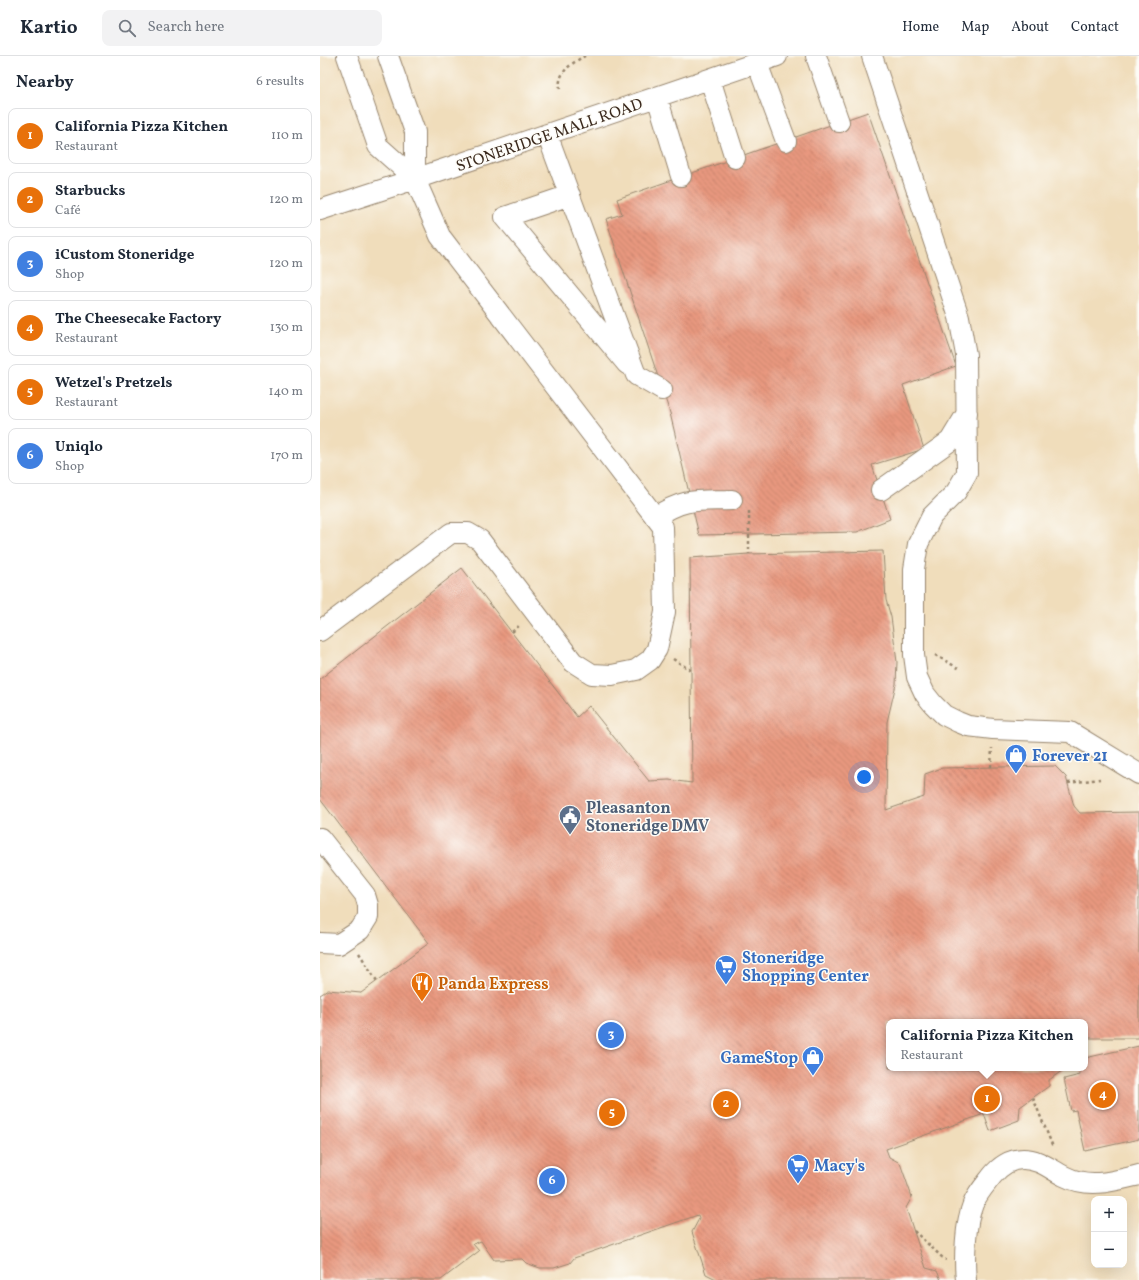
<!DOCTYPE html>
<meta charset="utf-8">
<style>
:root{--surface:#fff;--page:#f2f2f3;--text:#1f2937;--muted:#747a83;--line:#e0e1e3;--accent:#d93025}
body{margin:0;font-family:Vollkorn,serif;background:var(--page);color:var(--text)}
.controls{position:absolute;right:12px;bottom:12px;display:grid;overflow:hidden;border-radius:8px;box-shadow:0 4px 16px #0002}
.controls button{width:36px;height:36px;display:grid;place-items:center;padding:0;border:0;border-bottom:1px solid var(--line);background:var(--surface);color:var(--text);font:20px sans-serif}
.you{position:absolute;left:544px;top:721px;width:14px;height:14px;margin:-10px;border:3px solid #fff;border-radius:50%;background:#1a73e8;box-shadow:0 0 0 6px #1a73e833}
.badge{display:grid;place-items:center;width:26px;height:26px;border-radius:50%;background:var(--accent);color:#fff;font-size:13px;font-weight:700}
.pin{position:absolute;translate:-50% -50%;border:2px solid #fff;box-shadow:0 1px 4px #0006}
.popup{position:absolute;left:566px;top:963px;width:202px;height:52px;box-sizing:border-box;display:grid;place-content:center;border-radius:8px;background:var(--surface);filter:drop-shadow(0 1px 3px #0005);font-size:13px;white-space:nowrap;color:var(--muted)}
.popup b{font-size:15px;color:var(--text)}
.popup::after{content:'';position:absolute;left:50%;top:100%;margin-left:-8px;border:8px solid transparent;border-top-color:var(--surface)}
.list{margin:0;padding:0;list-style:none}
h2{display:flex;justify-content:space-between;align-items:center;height:52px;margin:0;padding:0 16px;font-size:17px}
h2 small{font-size:13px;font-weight:400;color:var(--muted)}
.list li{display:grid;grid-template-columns:26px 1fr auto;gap:12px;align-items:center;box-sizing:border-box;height:56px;margin:0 8px 8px;padding:0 8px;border:1px solid var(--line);border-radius:8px}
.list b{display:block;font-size:15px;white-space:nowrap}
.list p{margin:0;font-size:13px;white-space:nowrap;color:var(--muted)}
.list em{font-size:13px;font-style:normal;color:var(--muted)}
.icon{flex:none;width:22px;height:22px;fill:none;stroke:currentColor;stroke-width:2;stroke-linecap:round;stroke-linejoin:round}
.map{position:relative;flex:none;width:819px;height:1224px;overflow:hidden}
header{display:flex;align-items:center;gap:24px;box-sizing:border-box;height:56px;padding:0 20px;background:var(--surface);border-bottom:1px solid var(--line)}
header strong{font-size:19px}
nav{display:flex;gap:22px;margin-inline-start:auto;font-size:14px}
.search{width:280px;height:36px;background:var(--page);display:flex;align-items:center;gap:10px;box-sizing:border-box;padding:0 14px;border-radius:8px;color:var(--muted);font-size:15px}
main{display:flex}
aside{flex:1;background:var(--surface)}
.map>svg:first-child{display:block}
.building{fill:url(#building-back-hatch)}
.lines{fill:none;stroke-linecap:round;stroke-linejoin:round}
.minor-casing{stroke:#96846c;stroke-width:22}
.path{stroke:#96846c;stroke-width:2.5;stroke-dasharray:3 3;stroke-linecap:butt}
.minor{stroke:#fff;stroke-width:20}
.labels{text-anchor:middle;stroke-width:3;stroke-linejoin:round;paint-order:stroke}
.street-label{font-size:16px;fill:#3b2a1e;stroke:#fdfcf7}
.shop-label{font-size:16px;font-weight:bold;fill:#366cbe;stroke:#fdfcf7;text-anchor:start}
.service-label{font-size:16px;font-weight:bold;fill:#4e5e75;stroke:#fdfcf7;text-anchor:start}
.food-label{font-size:16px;font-weight:bold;fill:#c56008;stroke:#fdfcf7;text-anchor:start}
</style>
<header>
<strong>Kartio</strong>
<div class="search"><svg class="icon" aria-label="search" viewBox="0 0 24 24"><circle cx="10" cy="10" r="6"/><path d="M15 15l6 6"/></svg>Search here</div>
<nav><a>Home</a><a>Map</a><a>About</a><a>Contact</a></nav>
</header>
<main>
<aside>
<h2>Nearby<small>6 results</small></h2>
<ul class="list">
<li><span class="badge" style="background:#e8710a">1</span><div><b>California Pizza Kitchen</b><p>Restaurant</p></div><em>110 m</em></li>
<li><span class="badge" style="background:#e8710a">2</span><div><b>Starbucks</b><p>Café</p></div><em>120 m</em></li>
<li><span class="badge" style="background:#3f7fe0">3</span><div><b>iCustom Stoneridge</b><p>Shop</p></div><em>120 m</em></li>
<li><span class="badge" style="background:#e8710a">4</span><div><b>The Cheesecake Factory</b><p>Restaurant</p></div><em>130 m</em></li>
<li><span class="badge" style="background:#e8710a">5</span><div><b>Wetzel's Pretzels</b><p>Restaurant</p></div><em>140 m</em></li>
<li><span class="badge" style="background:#3f7fe0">6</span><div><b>Uniqlo</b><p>Shop</p></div><em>170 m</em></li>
</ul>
</aside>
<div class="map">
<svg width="819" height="1224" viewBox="0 0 819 1224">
<defs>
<pattern id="building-back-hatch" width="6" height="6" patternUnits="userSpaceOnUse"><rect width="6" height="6" fill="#e8987f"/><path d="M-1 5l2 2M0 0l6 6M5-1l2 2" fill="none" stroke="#bd7c67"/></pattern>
</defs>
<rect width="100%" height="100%" fill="#fdfcf7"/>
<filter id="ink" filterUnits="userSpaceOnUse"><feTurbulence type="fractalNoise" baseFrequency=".025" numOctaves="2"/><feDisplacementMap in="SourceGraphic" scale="8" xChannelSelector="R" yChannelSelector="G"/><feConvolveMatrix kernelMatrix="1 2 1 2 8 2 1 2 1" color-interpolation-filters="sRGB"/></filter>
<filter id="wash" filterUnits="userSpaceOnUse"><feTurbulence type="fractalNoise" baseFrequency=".012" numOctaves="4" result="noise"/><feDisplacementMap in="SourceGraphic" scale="16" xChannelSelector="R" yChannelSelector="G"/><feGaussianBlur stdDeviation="0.9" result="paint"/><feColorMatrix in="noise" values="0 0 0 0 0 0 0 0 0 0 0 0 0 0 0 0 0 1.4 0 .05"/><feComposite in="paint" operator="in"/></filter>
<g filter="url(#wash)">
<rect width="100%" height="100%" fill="#f0ddbb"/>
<g id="blocks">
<path class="building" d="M548,56L636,310L583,329L604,393L552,409L570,463L537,476L379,479L350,357L286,163L302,158L297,143Z
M563,495L566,544L571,561L577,606L576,628L567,666L566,754L604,741L605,718L622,712L735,710L746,721L754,750L760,757L819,756V982H765V966H569V1012H746L729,1024V1030L700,1051L699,1064L670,1075L664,1058L566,1093L569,1101L580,1107L592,1141L586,1152L606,1212L617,1215L621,1224H398L386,1218L372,1176L379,1163L378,1159L254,1202L250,1207L234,1212H220L206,1207L202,1203L174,1204L161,1185L153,1188L159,1195L121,1224H0V939L8,934L41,937L109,887L0,743V623L142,512L257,661L269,650L329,725L349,724L372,727L370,502L429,498Z
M819,990V1083L765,1095L756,1054L751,1055L744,1023L760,1019L759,1012H765V1002Z"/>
</g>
</g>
<g filter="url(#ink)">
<use href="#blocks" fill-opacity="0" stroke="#96846c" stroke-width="1"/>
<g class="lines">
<g class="minor-casing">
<path id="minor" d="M27,0L58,90L95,123
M496,0L519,66
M552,0L639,261L646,299L647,417L636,436L612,460L598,488L594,513V599L597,621L605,638L613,648L624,659L638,666L648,670L673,673L750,676L819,718
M437,7L466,85
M390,23L415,102
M337,41L361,120
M227,78L316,319L342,334
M250,139L185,161L307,308
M0,154L95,123L457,0
M561,434L630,385L647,357
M335,461C366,441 377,445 412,444
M0,575L131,477H148L160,484L253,606L272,618L292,619L316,614L330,604L337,593L345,556L343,471L120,180L95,123V76L68,0
M0,782L45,839L48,849V861L40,874L19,888L0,887
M646,1224C644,1203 645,1168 653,1148C657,1138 665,1129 672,1120C679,1111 690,1103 703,1103C719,1103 730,1113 744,1120C769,1133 794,1125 819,1119"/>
</g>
<path class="path" d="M240,33C237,16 252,7 265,0
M429,455V498
M192,576L200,569
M615,599L640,613
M353,603L372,615
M671,711L672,692
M748,727L780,723
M39,897L57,925
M713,1042L733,1091
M594,1175L624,1203L626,1204"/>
<use href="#minor" class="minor"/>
</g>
</g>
<defs>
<g id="shop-pin" transform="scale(1.15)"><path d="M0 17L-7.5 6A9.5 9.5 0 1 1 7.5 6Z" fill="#3f7fe0" stroke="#fdfcf7"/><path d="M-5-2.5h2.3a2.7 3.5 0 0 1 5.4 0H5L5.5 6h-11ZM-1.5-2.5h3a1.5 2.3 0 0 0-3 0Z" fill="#fff"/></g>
<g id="civic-pin" transform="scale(1.15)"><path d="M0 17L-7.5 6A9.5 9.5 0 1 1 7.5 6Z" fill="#5c6f8a" stroke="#fdfcf7"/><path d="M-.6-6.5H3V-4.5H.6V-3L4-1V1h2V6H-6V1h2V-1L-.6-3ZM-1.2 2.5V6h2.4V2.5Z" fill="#fff"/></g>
<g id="supermarket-pin" transform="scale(1.15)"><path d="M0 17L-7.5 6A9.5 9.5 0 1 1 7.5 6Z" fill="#3f7fe0" stroke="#fdfcf7"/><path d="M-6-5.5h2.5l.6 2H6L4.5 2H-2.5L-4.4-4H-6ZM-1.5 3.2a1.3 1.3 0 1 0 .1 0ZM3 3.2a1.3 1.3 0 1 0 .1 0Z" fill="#fff"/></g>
<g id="restaurant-pin" transform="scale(1.15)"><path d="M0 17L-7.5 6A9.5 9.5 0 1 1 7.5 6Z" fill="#e8710a" stroke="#fdfcf7"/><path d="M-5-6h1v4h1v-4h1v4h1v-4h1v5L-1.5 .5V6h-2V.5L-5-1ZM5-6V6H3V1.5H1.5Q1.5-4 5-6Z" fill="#fff"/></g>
</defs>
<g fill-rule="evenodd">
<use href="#shop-pin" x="696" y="699"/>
<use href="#civic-pin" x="250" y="760"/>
<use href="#supermarket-pin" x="406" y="910"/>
<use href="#restaurant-pin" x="102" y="927"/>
<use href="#shop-pin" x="493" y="1001"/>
<use href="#supermarket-pin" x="478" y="1109"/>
</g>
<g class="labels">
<g class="street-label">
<text transform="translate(229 78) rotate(-19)" y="6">STONERIDGE MALL ROAD</text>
</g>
<g class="shop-label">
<text x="712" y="705">Forever 21</text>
<text x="422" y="907">Stoneridge<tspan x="422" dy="18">Shopping Center</tspan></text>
<text x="478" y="1007" text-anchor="end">GameStop</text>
<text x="494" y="1115">Macy's</text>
</g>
<g class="service-label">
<text x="266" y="757">Pleasanton<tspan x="266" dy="18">Stoneridge DMV</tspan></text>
</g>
<g class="food-label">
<text x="118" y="933">Panda Express</text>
</g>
</g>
</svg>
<div class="controls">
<button>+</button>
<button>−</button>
</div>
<div class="you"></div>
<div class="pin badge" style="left:667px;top:1043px;background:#e8710a">1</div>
<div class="popup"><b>California Pizza Kitchen</b>Restaurant</div>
<div class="pin badge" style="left:406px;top:1048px;background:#e8710a">2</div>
<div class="pin badge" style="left:291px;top:979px;background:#3f7fe0">3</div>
<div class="pin badge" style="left:783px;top:1039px;background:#e8710a">4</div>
<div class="pin badge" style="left:292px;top:1057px;background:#e8710a">5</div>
<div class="pin badge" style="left:232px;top:1125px;background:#3f7fe0">6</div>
</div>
</main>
